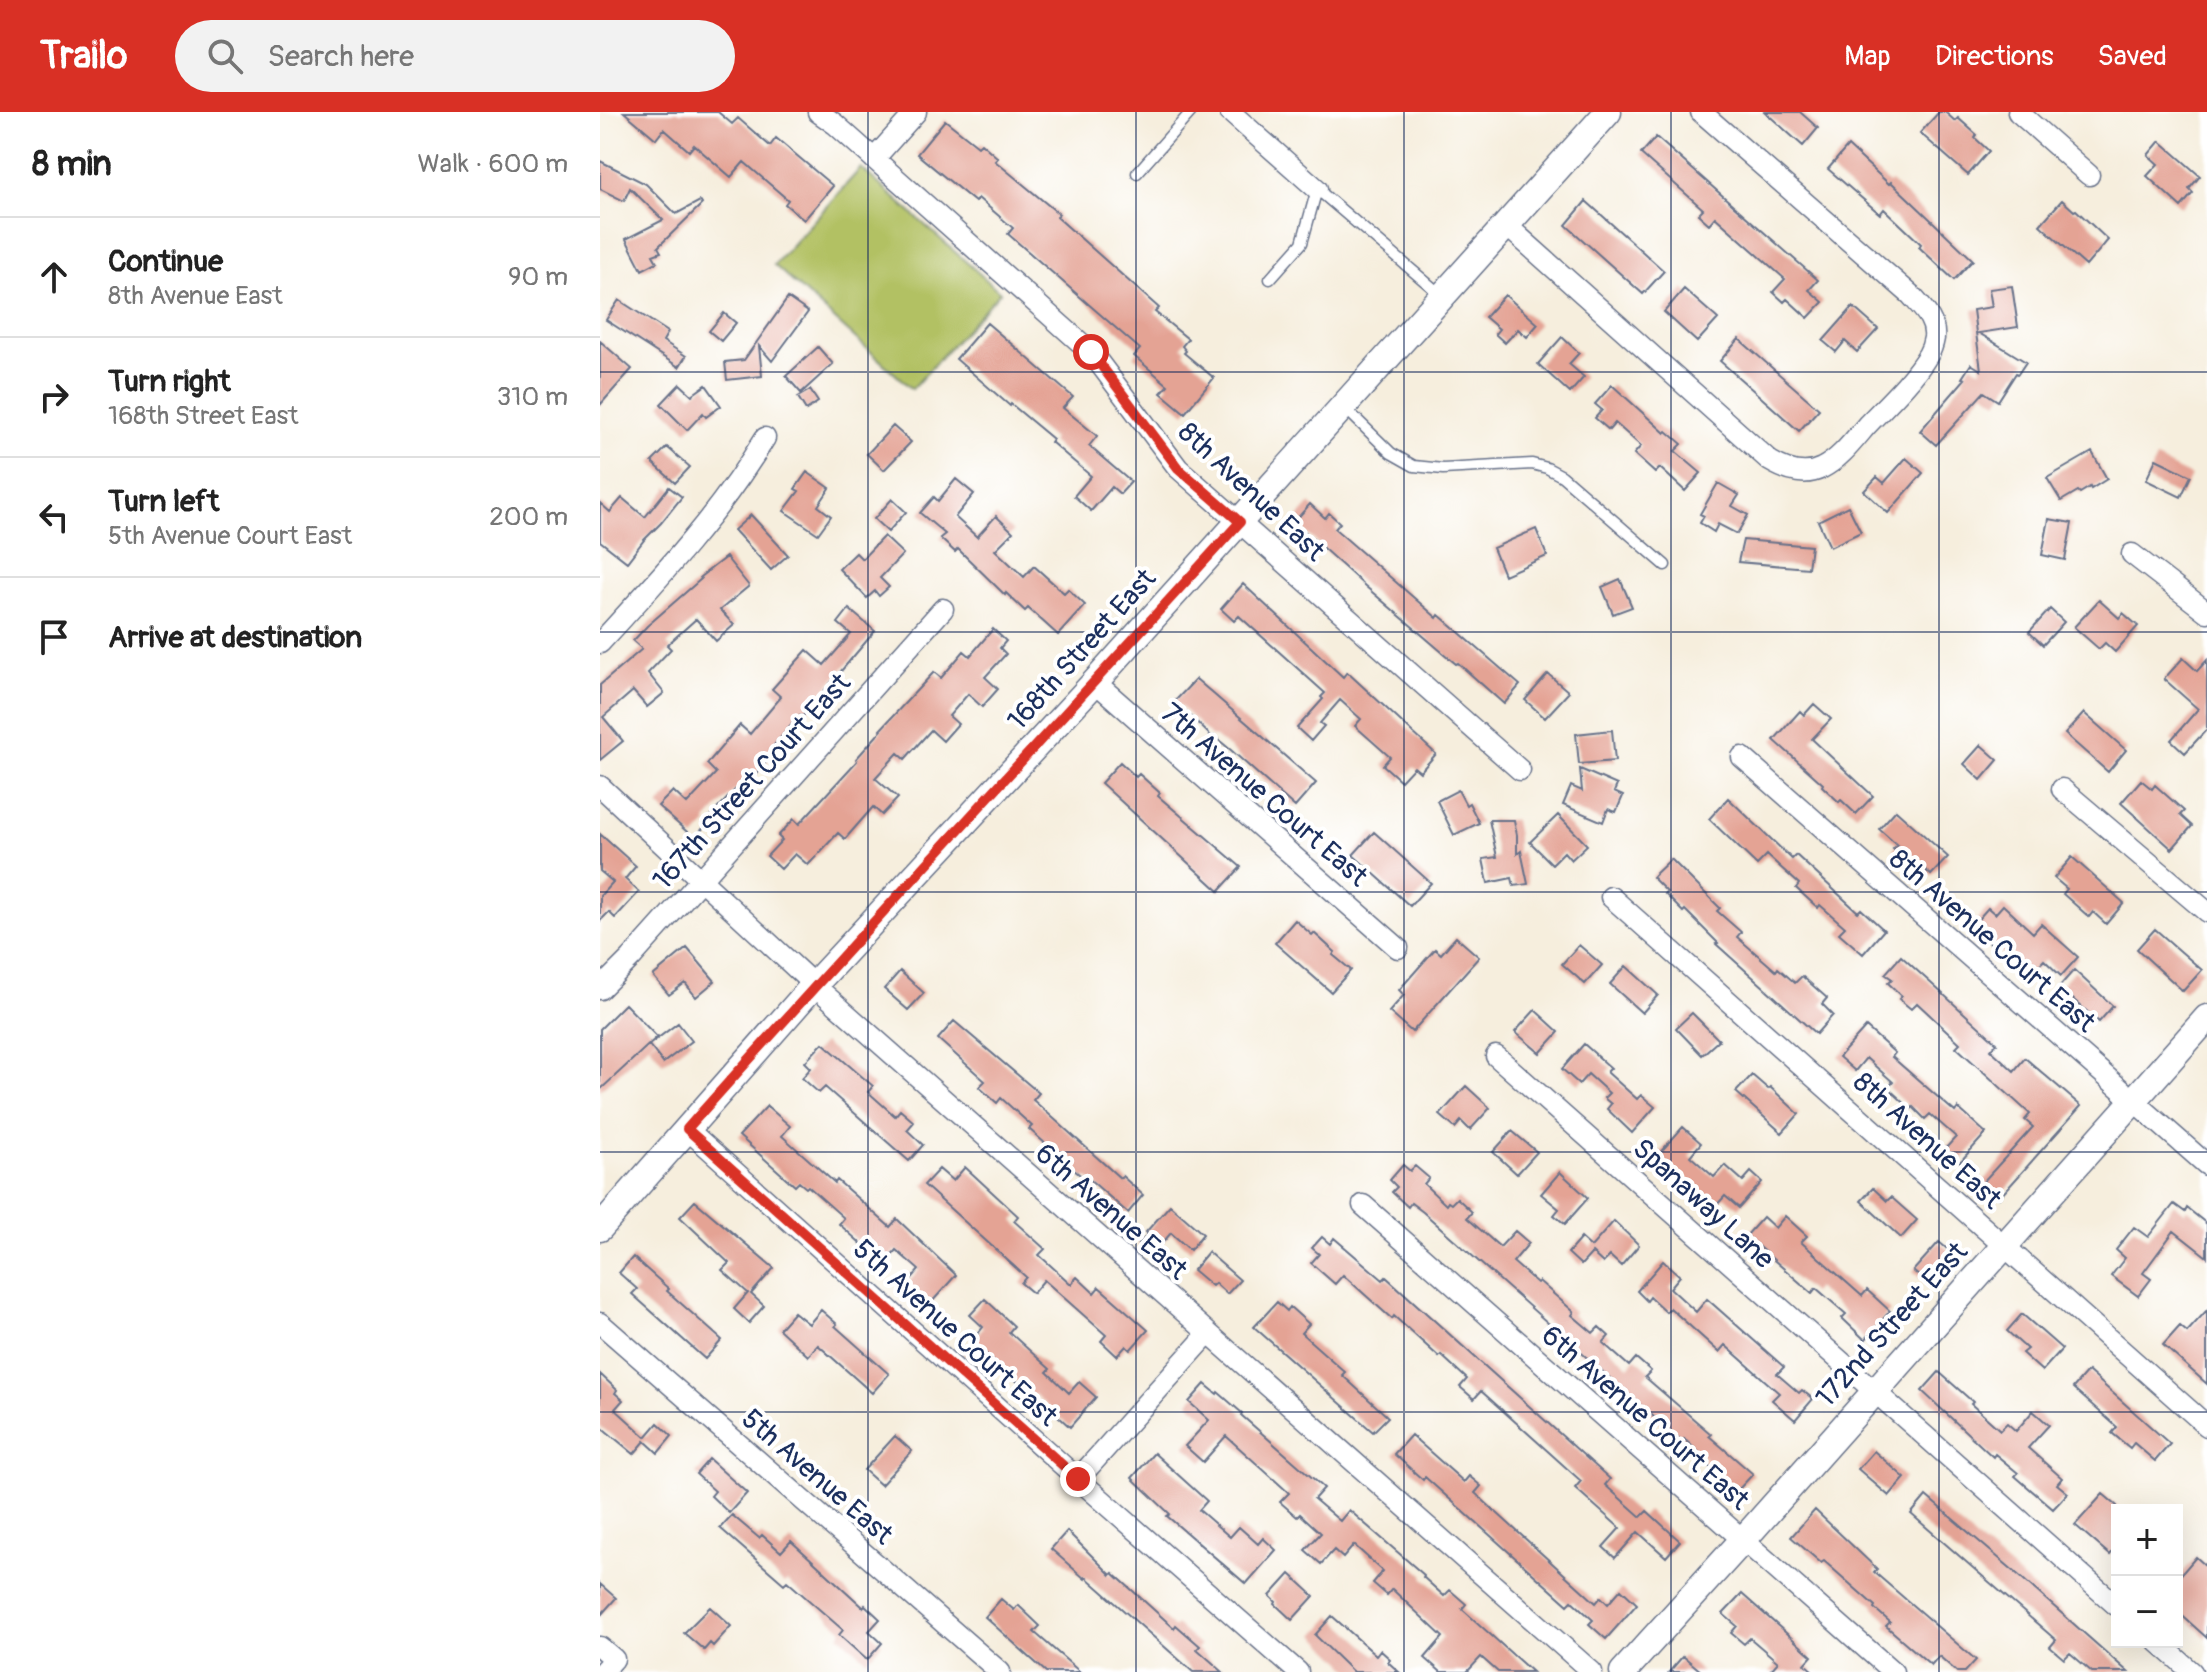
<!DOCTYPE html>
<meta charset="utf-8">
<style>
:root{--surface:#fff;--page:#f2f2f2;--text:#222;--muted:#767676;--line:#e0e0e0;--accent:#d93025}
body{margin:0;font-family:Pangolin,sans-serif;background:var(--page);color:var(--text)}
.controls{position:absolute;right:24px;bottom:24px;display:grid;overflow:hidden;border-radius:0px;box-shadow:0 8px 32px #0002}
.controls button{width:72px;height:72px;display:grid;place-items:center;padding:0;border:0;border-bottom:2px solid var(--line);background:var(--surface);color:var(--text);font:40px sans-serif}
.stop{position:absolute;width:24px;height:24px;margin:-18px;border:6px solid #d93025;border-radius:50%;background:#fff}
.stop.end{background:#d93025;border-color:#fff;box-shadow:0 2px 8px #0008}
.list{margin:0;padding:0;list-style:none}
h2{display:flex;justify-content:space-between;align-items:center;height:104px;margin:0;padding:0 32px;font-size:34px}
h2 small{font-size:26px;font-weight:400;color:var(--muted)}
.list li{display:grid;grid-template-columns:52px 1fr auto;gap:24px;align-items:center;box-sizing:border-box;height:120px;padding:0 32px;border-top:2px solid var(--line)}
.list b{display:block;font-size:30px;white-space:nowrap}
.list p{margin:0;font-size:26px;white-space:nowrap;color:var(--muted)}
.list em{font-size:26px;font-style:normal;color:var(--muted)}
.icon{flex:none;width:44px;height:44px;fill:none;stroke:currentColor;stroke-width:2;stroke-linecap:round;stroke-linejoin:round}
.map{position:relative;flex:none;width:1607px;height:1560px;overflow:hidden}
header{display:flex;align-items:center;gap:48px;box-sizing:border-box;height:112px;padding:0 40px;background:var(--accent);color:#fff}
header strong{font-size:38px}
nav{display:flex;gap:44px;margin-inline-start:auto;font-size:28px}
.search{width:560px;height:72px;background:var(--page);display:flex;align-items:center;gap:20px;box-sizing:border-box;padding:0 28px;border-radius:44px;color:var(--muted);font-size:30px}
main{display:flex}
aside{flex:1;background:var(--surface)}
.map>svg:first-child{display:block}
.green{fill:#b2c164;stroke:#667861;stroke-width:2}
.building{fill:#e4a394}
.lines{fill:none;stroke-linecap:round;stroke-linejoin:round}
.service-casing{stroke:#68728a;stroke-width:13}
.minor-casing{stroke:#68728a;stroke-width:23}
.tertiary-casing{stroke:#68728a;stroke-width:29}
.service{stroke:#fff;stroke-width:10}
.minor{stroke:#fff;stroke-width:20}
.tertiary{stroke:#fff;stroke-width:26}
.route{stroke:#d93025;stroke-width:10}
.grid{fill:none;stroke:#1b2f5e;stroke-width:2;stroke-opacity:0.55}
.labels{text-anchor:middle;stroke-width:8;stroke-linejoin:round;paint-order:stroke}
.street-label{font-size:28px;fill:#1b2f5e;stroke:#fff}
</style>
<header>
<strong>Trailo</strong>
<div class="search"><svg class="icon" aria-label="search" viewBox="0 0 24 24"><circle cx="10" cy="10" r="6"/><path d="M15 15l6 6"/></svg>Search here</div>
<nav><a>Map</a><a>Directions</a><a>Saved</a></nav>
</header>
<main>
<aside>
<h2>8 min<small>Walk · 600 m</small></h2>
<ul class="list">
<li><svg class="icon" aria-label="ahead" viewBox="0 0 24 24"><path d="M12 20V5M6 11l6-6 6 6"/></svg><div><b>Continue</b><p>8th Avenue East</p></div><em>90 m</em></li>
<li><svg class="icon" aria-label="right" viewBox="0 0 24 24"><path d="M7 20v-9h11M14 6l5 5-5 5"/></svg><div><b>Turn right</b><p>168th Street East</p></div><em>310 m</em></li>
<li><svg class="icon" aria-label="left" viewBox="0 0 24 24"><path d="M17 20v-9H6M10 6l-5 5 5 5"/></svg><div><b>Turn left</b><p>5th Avenue Court East</p></div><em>200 m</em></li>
<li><svg class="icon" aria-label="arrive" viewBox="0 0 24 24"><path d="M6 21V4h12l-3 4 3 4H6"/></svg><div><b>Arrive at destination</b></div></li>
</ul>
</aside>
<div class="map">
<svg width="1607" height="1560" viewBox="0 0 1607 1560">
<rect width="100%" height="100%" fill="#fff"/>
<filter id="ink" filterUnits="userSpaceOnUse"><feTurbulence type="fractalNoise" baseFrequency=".0125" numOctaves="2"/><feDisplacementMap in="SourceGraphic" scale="16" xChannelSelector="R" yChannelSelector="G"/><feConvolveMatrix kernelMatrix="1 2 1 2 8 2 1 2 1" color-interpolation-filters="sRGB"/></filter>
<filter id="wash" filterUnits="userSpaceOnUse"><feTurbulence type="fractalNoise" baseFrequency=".006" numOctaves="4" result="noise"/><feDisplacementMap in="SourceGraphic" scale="32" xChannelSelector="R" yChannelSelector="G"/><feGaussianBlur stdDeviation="1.8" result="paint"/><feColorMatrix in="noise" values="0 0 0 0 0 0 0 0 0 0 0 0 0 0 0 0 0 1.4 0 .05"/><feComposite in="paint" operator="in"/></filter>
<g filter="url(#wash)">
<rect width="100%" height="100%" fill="#f6eedd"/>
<path class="green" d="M261,56L400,180L312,277L174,153Z"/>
<g id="blocks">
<path class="building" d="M24,0H118L132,12L138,6L170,34L176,26L233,74L204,108L185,92L188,88L144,50L131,65L94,33L89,39L64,17L56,27Z
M1165,0H1200L1218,16L1203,34Z
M1339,0H1345L1355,9L1358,6L1377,23L1375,26L1389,39L1368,63L1320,21Z
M345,8L378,34L381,31L398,46L395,49L459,102L457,105L559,196L555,200L588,227L582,234L586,239L584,241L614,266L585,301L561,281L568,273L534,244L540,237L408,122L413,116L378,86L375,90L317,42Z
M1056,25L1218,168L1209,178L1223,190L1208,206L1187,187L1184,190L1173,180L1185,167L1115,105L1109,112L1098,102L1103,97L1041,42Z
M1560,29L1600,64L1589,77L1593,81L1581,95L1547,64L1558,52L1548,43Z
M1248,34L1289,72L1291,70L1373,148L1354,168L1319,135L1321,132L1284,97L1280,102L1228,57Z
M0,49L46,72L76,102L100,89L102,92L58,135L61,140L53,143L57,150L42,158L26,127L63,108L30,76L24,89L0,77Z
M1462,88L1474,99L1476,98L1508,128L1486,154L1440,113Z
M986,89L1064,159L1043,182L966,113Z
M1412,174L1418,215L1379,221L1426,250L1418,262L1416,261L1398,289L1384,280L1336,333L1320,319L1365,267L1362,266L1371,252L1381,258L1373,198L1392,195L1389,177Z
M1084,177L1118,207L1097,230L1064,200Z
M905,183L938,212L927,225L918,217L905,231L895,222L899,217L885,205Z
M188,186L208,200L172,249L159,234L162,264L127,268L125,250L144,248Z
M19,188L68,220L63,229L86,244L79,255L6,208Z
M1253,195L1278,217L1257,240L1245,229L1236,240L1223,229Z
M124,201L136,211L121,229L109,219Z
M387,211L473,285L463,296L497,324L489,334L531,370L520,382L512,375L491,399L474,384L491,364L451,330L453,327L411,292L410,294L356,247Z
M962,225L979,241L969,252L984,265L970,281L938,252Z
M1139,227L1219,297L1199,319L1120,249Z
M0,229L32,257L0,293Z
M218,235L233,252L201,281L186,264Z
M80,272L92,283L106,273L121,294L106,305L103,301L87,318L61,292Z
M1012,273L1065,321L1067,319L1082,332L1075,339L1101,361L1085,379L1060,356L1055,361L1034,342L1041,334L1015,311L1009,318L995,306L1002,298L995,292Z
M210,278L218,290L206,298L198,285Z
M293,314L311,330L284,358L267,342Z
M67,335L90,355L75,371L52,350Z
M1492,340L1507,367L1491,377L1490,375L1480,381L1478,379L1461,389L1447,366Z
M1306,346L1323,361L1288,401L1264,379L1277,365L1284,371Z
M1556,347L1591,364L1581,385L1546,368Z
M207,360L230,376L218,394L231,404L218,422L184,399L199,379L195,377Z
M356,367L374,382L355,405L377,425L396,404L413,420L395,438L424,465L434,454L464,481L468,477L485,493L458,523L428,496L425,499L406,481L405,483L358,437L355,440L340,426L345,422L320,401L334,385L338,389Z
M1118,371L1139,383L1132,394L1148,403L1137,422L1118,412L1114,420L1100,411L1104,404L1100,402Z
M69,375L82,385L61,411L44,428L27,450L0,429V391L10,400L22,386L45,405Z
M292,387L306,400L288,420L274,407Z
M710,392L725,406L729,401L740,411L735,417L837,506L839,503L920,573L904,592L858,551L856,552L765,474L694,410Z
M1248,394L1261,420L1230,435L1218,409Z
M151,403L188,443L171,458L134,418Z
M1449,407L1472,411L1465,448L1442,443Z
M936,417L947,444L904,463L893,436Z
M284,424L303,442L280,466L289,475L279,484L275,479L267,486L239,457L256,441L262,447Z
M1143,428L1211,434L1208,456L1138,450Z
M126,445L149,474L120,498L134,513L116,529L96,507L67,533L71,537L48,561L64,581L47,595L33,579L3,605L23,629L0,648V573L42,537L33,529L47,514L101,467L100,465Z
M1020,467L1032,495L1013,502L1002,475Z
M643,472L743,565L747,560L836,642L820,660L814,655L801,669L783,653L790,645L755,614L761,607L740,588L720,611L724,614L711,629L697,616L723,587L721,585L725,581L639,504L634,509L621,497Z
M1499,488L1519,506L1523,501L1538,514L1515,540L1505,531L1499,537L1474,515Z
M249,497L275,519L202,605L200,603L170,638L173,641L157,661L137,680L135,678L106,709L108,711L94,726L58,694L73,679L87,692L116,661L107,652L140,613L150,622L181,585L172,577L207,538L224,553L251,522L238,511Z
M1450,497L1464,510L1443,533L1429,520Z
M393,517L406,529L400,536L406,542L385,565L398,577L382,595L368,582L349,604L358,612L343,629L331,618L305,647L298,641L275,666L298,686L282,703L273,695L245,727L238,721L208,753L195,742L181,757L167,744L182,728L178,724L194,707L199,712L257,649L256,647L281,619L280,618L334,560L341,566L364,539L370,544Z
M1583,546L1597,559L1607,548V617L1585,641L1571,628L1598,597L1564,567Z
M948,562L969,580L945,606L925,588Z
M596,567L716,671L695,695L632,639L614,624L612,625L575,589Z
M1214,592L1231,607L1212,627L1273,684L1256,702L1241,688L1239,690L1222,674L1223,672L1174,628L1200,599L1204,603Z
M1484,601L1526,638L1508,660L1465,622Z
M1012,618L1015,649L979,652L976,622Z
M1381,633L1398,648L1381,668L1364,652Z
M520,650L536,665L539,662L560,681L558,684L641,755L619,779L501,671Z
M980,657L1017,673L1014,680L1023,684L1016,700L1008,697L1003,710L963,693L971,674L982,679Z
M1541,668L1552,677L1555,673L1584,699L1580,703L1592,714L1572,737L1521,691Z
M858,678L866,693L869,691L879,711L854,723L837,689Z
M1128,686L1192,747L1196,743L1258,800L1261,797L1284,818L1263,842L1239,821L1245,815L1220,793L1218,796L1196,776L1199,772L1167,743L1157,753L1109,707Z
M1296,698L1348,745L1331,763L1308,743L1304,747L1293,737L1297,733L1279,717Z
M958,703L987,733L971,748L964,740L952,752L930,730Z
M889,708H914L917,723V742L921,739L928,772L914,774L912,766L888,771L883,747L897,745Z
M774,720L831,771L810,794L753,743Z
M0,722L36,754L25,767L39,780L15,806L9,800L0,809V784L13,770L0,759Z
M1472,745L1524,791L1506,812L1493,800L1489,805L1463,782L1467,777L1454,766Z
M1071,747L1120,796L1117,799L1141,820L1137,825L1176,859L1178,856L1195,871L1202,864L1227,886L1222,892L1233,903L1216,922L1116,832L1118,831L1085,798L1083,800L1065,782L1067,780L1052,765Z
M1403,793L1433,821L1441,812L1478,845L1461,864L1444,848L1429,864L1371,815L1388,796L1395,802Z
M695,808L712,823L714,821L735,840L733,843L751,858L731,880L675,831Z
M1555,817L1602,858L1583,879L1537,837Z
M856,825L879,845L812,920L789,900L804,883L799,878L835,837L841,842Z
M979,833L1002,853L985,872L962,852Z
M87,836L115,869L96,885L85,871L69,883L53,864Z
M1301,844L1397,931L1391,938L1414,959L1425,946L1481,994L1399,1086L1382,1071L1433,1015L1425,1008L1430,1002L1356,935L1360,931L1317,891L1311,897L1299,887L1302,884L1288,871L1292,867L1285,862Z
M1026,854L1058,883L1042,901L1010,872Z
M1474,858L1513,894L1499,910L1459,875Z
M300,859L324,881L308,898L284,877Z
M25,892L57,925L0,978V917Z
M935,898L959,920L940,941L915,920Z
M1092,901L1119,928L1102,943L1076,916Z
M354,909L439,981L433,988L520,1066L522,1064L543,1083L528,1101L487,1065L485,1067L446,1035L447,1033L429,1017L432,1014L401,986L397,991L379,975L385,969L338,927Z
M78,911L92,929L63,951L49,933Z
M1266,915L1295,941L1292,945L1355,1000L1358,996L1386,1021L1360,1050L1345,1037L1356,1025L1330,1002L1325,1007L1313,995L1311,997L1288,976L1293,970L1266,946L1255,959L1239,945Z
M223,931L273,974L268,980L295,1004L300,998L314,1010L307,1018L323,1033L309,1049L225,975L219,981L202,966L211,956L205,950Z
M984,932L1011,956L1007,960L1037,987L1041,983L1055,995L1032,1021L1007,997L1011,992L1004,986L1009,981L988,962L979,972L962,957Z
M1152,963L1168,977L1170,975L1199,1002L1182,1021L1136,980Z
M866,974L890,996L870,1018L861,1009L855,1016L840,1003Z
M167,994L190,1014L182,1024L235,1071L237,1068L290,1115L297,1107L356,1163L330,1192L307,1172L319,1158L296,1138L284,1152L239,1112L244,1106L208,1074L206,1076L199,1070L195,1074L139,1024Z
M1083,1015L1101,1031L1090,1044L1114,1065L1125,1053L1143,1069L1151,1060L1162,1070L1139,1096L1125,1084L1113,1097L1056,1045Z
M912,1019L937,1040L917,1062L893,1040Z
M803,1053L810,1059L815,1054L829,1066L824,1072L846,1093L848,1090L851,1092L857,1086L872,1100L867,1106L900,1135L915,1119L929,1131L913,1150L937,1171L939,1169L974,1200L972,1203L993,1221L999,1215L1009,1224L1003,1231L1029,1254L1036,1246L1051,1259L1045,1265L1111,1322L1109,1324L1153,1362L1137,1379L1103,1349L1105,1346L1084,1327L1082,1329L1047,1299L823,1100L811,1091L808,1095L792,1080L797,1075L790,1068Z
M365,1055L418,1104L414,1109L445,1137L439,1143L471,1172L477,1165L494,1181L499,1175L548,1218L530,1238L526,1234L517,1244L501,1229L506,1223L444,1168L433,1181L421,1171L426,1165L324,1073L339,1057L353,1069Z
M960,1060L988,1086L965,1112L954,1103L959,1097L941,1082Z
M1273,1076L1287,1089L1291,1085L1317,1108L1301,1126L1261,1089Z
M95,1089L174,1156L151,1182L164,1194L149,1211L134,1197L148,1181L122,1158L129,1151L80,1105Z
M1574,1092L1585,1100L1587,1096L1607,1112V1145L1574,1119L1543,1161L1551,1167L1538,1184L1511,1164L1525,1146L1516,1138L1534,1115L1548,1125Z
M570,1093L603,1122L590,1138L571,1121L550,1145L538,1133L548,1122L546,1120Z
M1185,1104L1207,1124L1201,1130L1262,1184L1267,1178L1290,1199L1265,1228L1242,1206L1246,1202L1216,1176L1212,1181L1146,1124L1163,1105L1175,1116Z
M1014,1109L1039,1133L1021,1154L1010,1144L1003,1151L992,1141L981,1153L968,1141L981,1126L991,1135Z
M722,1125L730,1132L734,1126L783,1168L786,1165L1010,1367L1005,1373L1041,1405L1047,1399L1080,1429L1066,1445L1038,1420L1015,1446L1003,1435L1020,1416L975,1376L981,1369L881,1279L874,1287L860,1275L867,1267L841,1243L839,1245L794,1204L792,1207L743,1163L735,1172L711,1151L719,1142L712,1136Z
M1339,1130L1358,1146L1332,1175L1313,1159Z
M608,1140L640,1168L627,1182L615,1171L612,1174L593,1158Z
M33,1145L69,1177L67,1179L122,1228L105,1247L32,1182L37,1177L19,1161Z
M1063,1149L1080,1164L1070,1176L1096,1200L1107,1187L1184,1255L1177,1262L1199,1281L1202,1278L1213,1287L1195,1308L1172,1288L1179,1281L1125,1233L1119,1240L1070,1196L1066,1200L1050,1185L1047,1189L1037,1179Z
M385,1187L414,1214L409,1220L450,1257L447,1260L469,1281L479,1270L496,1285L470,1315L434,1282L428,1289L416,1278L421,1273L385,1241L375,1252L363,1241L383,1215L370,1203Z
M677,1190L687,1199L690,1195L709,1212L701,1221L745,1260L742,1263L788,1305L773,1320L654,1215Z
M221,1198L237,1212L235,1214L289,1262L272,1281L218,1233L208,1244L179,1217L194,1200L209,1212Z
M1607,1198V1272L1563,1233L1580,1214L1587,1220Z
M1422,1202L1462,1237L1442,1259L1422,1241L1427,1237L1407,1219Z
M1488,1259L1570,1332L1555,1349L1534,1331L1530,1336L1512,1321L1517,1315L1473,1276Z
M1339,1260L1373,1290L1371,1292L1400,1318L1407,1311L1416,1319L1433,1299L1449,1313L1428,1336L1462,1366L1457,1372L1468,1381L1453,1397L1415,1364L1418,1361L1395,1342L1393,1345L1322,1279Z
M0,1262L17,1278L15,1281L23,1288L15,1297L46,1325L58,1311L72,1324L58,1341L45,1329L34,1342L0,1314Z
M605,1272L617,1282L618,1280L642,1301L641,1303L724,1376L714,1387L740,1409L749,1398L824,1463L823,1465L844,1484L850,1478L866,1492L862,1497L932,1560H898L881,1545L867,1560H841L825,1546L843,1525L792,1477L787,1483L773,1471L783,1459L754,1433L743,1446L734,1438L721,1452L705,1438L721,1421L700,1402L697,1405L680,1390L689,1381L626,1324L603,1350L585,1334L609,1308L589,1290Z
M811,1323L864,1370L869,1364L881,1374L875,1381L996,1491L1001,1485L1008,1492L1021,1477L1037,1492L1006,1527L989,1512L993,1508L972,1489L968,1493L825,1365L823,1368L794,1342Z
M295,1324L312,1339L281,1373L264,1358Z
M1274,1339L1305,1366L1289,1384L1258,1357Z
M554,1341L607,1389L599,1398L630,1425L639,1415L658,1432L663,1426L676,1438L646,1472L567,1404L570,1402L532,1366Z
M109,1347L147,1381L129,1401L111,1384L115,1379L96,1362Z
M1503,1382L1517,1394V1434L1510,1443L1475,1413Z
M1326,1384L1415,1460L1528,1560H1492L1470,1541L1464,1547L1450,1535L1456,1528L1311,1402Z
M1215,1398L1277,1457L1274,1460L1376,1548L1365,1560H1357L1339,1544L1331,1553L1286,1514L1290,1510L1274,1496L1275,1494L1224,1449L1221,1451L1191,1425Z
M132,1403L159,1426L162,1423L181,1440L191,1429L263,1495L265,1493L280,1507L269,1519L282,1531L267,1548L239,1523L243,1518L187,1469L184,1472L120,1416Z
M467,1419L511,1463L513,1461L574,1516L576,1513L600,1534L597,1537L623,1560H593L486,1465L485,1467L451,1437Z
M1596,1445L1607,1455V1526L1577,1499V1467Z
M690,1462L714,1484L692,1508L675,1492L676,1490L670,1484Z
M0,1472L16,1486L0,1504Z
M1142,1482L1212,1544L1205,1552L1214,1560H1169L1178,1550L1150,1526L1144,1532L1131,1521L1137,1514L1123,1502Z
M401,1487L414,1498L418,1493L440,1514L434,1520L480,1560H446L385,1505Z
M110,1495L131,1514L113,1534L110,1531L104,1538L84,1521Z
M732,1504L776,1543L780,1538L790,1547L788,1550L799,1560H753L715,1523Z
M1083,1544L1102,1560H1069Z"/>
</g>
</g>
<g filter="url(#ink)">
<use href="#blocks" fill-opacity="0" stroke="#68728a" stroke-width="2"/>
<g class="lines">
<g class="service-casing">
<path id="service" d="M537,61L591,0
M670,167L702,131L717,77L841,183
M745,296L791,341L814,354L843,357L932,352L947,356L962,364L1065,453"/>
</g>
<g class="minor-casing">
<path id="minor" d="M218,0L235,12L491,240L578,356L920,658
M630,0L717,77
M1418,0L1489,63
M274,47L316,0
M906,113L1170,349C1185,358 1205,365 1222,356C1240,347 1254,328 1267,313C1288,291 1312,269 1328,243C1331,238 1333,232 1334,226C1336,208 1322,196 1311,183L1101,0
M1532,442L1607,500
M0,531C59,467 120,401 165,326
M495,570L798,836
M1142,645L1607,1053
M0,674L214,873L992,1560
M1462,677L1607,800
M1011,785L1607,1314
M0,877L31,846L343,497
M896,944L1517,1494
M87,1017L478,1367L698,1560
M763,1093L1293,1560
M0,1211L400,1560
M478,1367L608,1222
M1558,1530L1592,1560
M0,1535L14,1547L2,1560"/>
</g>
<g class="tertiary-casing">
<path id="tertiary" d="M0,1116L214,873L495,570L1008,0
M1023,1560L1143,1428L1607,906"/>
</g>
<use href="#service" class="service"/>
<use href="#minor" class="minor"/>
<use href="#tertiary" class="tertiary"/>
</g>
</g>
<g class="lines" filter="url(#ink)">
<path class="route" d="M478,1367L87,1017C269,812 456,613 640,410L578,356L491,240"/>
</g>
<path class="grid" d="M268,0V1560M536,0V1560M804,0V1560M1071,0V1560M1339,0V1560M0,260H1607M0,520H1607M0,780H1607M0,1040H1607M0,1300H1607"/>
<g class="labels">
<g class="street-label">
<text transform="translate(652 379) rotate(43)" y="10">8th Avenue East</text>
<text transform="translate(481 537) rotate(-48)" y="10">168th Street East</text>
<text transform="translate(151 669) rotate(-48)" y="10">167th Street Court East</text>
<text transform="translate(665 682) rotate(41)" y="10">7th Avenue Court East</text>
<text transform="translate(1393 828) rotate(41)" y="10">8th Avenue Court East</text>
<text transform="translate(1328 1028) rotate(42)" y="10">8th Avenue East</text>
<text transform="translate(1104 1091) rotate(42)" y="10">Spanaway Lane</text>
<text transform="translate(512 1099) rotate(41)" y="10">6th Avenue East</text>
<text transform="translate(1291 1212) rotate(-48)" y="10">172nd Street East</text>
<text transform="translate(356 1220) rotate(42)" y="10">5th Avenue Court East</text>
<text transform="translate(1046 1305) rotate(41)" y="10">6th Avenue Court East</text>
<text transform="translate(218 1364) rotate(41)" y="10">5th Avenue East</text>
</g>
</g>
</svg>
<div class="controls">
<button>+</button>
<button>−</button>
</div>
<div class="stop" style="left:491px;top:240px"></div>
<div class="stop end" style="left:478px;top:1367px"></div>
</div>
</main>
